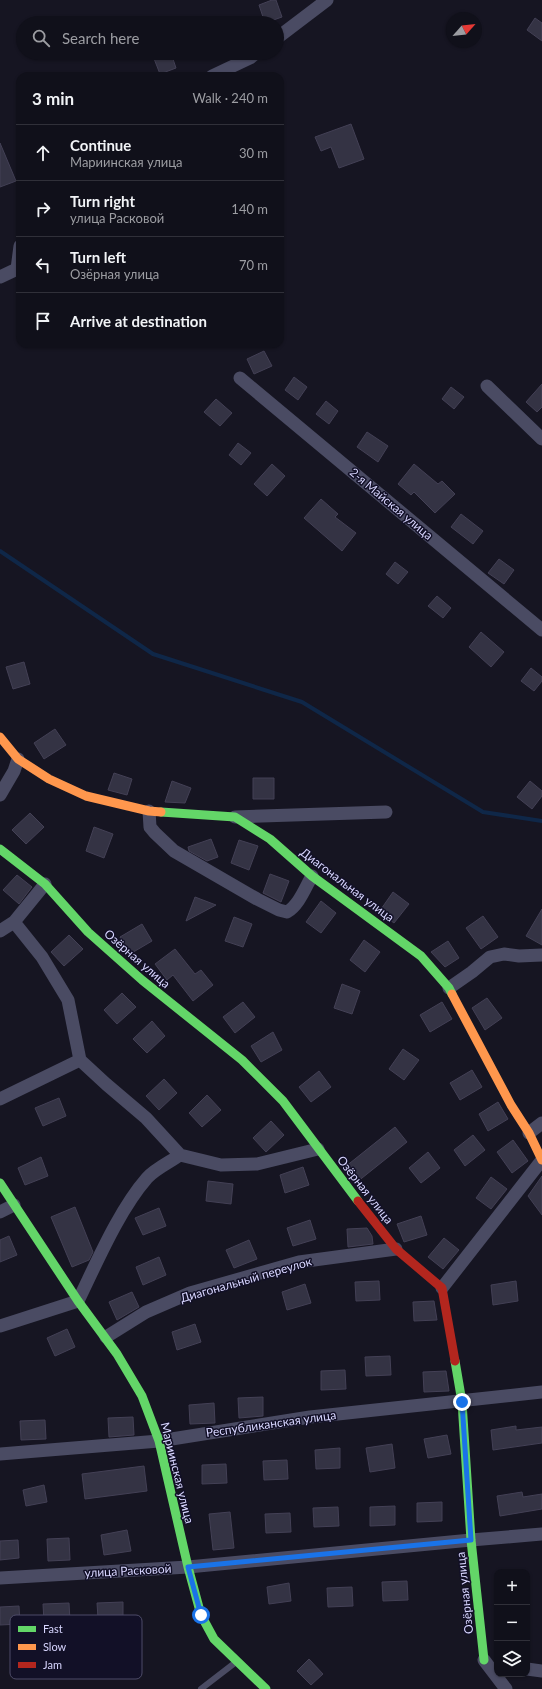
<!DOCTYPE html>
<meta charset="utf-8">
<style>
:root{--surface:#10101a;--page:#191923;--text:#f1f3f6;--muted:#9c9da2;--line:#303039}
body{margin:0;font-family:Lato,sans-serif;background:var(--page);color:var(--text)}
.controls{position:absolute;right:12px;bottom:12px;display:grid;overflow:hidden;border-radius:8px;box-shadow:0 1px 3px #0004}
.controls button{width:36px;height:36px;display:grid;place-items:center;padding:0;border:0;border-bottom:1px solid var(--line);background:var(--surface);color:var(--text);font:20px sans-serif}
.compass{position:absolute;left:446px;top:12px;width:36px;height:36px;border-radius:50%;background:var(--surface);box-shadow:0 1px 3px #0004;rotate:63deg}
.stop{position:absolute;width:12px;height:12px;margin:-9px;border:3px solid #1a73e8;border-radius:50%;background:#fff}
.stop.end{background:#1a73e8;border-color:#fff;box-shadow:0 1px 4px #0008}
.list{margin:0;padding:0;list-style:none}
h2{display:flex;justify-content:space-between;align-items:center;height:52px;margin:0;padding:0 16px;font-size:17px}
h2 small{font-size:13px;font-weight:400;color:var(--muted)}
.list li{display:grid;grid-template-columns:26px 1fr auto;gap:12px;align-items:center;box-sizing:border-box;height:56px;padding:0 16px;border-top:1px solid var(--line)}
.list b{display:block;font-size:15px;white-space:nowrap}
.list p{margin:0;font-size:13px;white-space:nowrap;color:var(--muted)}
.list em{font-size:13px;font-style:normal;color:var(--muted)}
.icon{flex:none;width:22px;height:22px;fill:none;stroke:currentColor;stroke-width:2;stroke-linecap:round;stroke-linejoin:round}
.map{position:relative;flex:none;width:542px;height:1689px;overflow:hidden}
.search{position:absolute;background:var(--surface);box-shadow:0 1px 3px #0004;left:16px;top:16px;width:268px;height:44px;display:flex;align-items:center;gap:10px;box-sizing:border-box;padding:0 14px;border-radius:22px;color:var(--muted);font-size:15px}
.panel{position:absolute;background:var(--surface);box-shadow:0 1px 3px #0004;left:16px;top:72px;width:268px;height:276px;border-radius:12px}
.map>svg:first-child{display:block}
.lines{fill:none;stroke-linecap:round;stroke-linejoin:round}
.stream{stroke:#0f2748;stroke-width:4}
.building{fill:#343344;stroke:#434055}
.lane{stroke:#4a4b63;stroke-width:6}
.street{stroke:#4a4b63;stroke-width:13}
.fast{stroke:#63d668;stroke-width:9}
.slow{stroke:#ff974d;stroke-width:9}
.jam{stroke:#b3261e;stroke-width:9}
.route{stroke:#1a73e8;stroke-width:5}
.labels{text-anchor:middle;stroke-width:3;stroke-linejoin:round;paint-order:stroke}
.street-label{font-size:12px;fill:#d8d6ff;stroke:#121027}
.key{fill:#121027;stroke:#4d4b68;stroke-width:1}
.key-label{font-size:11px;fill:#d8d6ff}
</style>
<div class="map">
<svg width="542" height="1689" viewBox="0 0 542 1689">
<rect width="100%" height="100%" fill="#161522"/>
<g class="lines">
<path class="stream" d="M0,551L153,654L302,702L483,812L542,821"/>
</g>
<path class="building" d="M272,0H276L282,17L265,23L259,5Z
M535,18L542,23V41L527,30Z
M161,53H171L176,68L160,74L153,56Z
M351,124L364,159L339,168L331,147L321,151L315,137Z
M0,143L16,181L0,187Z
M264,351L272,366L254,374L247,359Z
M294,377L307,387L298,400L285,390Z
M542,384V407L537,412L526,402Z
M451,387L464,397L454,409L442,399Z
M216,399L232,413L220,426L204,412Z
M326,401L338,411L329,424L316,414Z
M367,432L388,446L378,462L357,447Z
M238,443L251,453L241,465L229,455Z
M272,464L285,476L267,496L254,484Z
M414,464L438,484L442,481L455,494L435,513L414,492L411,495L398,484Z
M321,499L338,514L335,517L356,533L342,551L304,518Z
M461,514L483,531L473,544L451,527Z
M499,559L514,570L504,584L488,573Z
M395,562L408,572L398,584L386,574Z
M437,596L451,608L443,618L428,606Z
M481,632L504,652L491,667L469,647Z
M24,662L30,684L13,689L6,667Z
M531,668L542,677V681L534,691L521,681Z
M55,729L66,745L44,759L34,743Z
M114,773L132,779L127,795L108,790Z
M253,778H274V799H253Z
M172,781L191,788L185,803L165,802Z
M530,781L542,791V796L532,809L517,797Z
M30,813L44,827L26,844L12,830Z
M94,827L113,834L104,858L86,851Z
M211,839L218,857L207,861L189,851L188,847Z
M239,840L258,846L249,870L231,863Z
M270,874L289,881L281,902L263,893Z
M17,875L32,887L19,904L3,890Z
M393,892L409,904L394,923L379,912Z
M195,897L216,905L186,921Z
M321,901L336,913L321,933L306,922Z
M542,909V945L526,936Z
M483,916L498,937L481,949L466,928Z
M234,917L252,924L243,947L225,941Z
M142,924L152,941L130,954L120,937Z
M69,935L83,949L64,966L51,952Z
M364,940L380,952L365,972L350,960Z
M448,941L459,958L445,967L431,952Z
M175,949L195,974L201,970L213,985L193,1001L173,975L167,980L155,964Z
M342,984L360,991L352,1014L334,1008Z
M122,993L136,1007L117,1024L104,1010Z
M487,998L502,1018L485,1030L472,1008Z
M243,1002L255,1017L235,1033L223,1017Z
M442,1002L452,1019L430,1032L420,1015Z
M152,1021L165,1036L147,1053L133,1039Z
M273,1032L282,1050L261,1062L251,1046Z
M403,1049L419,1060L404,1080L389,1069Z
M472,1070L482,1087L460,1100L450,1083Z
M319,1071L331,1087L311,1102L299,1087Z
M164,1079L177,1093L159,1110L146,1096Z
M207,1095L221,1110L202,1127L189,1113Z
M59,1098L66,1116L43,1126L35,1108Z
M498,1102L508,1119L488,1131L479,1114Z
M271,1121L284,1135L266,1152L253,1138Z
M395,1127L407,1142L357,1182L345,1167Z
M473,1135L485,1150L465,1166L454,1150Z
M513,1140L528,1161L512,1173L497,1152Z
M428,1152L440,1168L421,1183L409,1168Z
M41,1157L48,1176L25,1185L18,1168Z
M303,1167L309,1185L285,1193L280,1175Z
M542,1176V1215L528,1196Z
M491,1177L507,1189L491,1209L476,1198Z
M208,1181L233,1184L231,1204L206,1201Z
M75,1207L93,1252L89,1260L72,1267L51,1217Z
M159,1208L166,1226L143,1235L135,1218Z
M421,1216L427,1235L404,1242L397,1224Z
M310,1220L316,1239L293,1246L287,1228Z
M367,1228L372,1236L373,1244L348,1247L347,1229Z
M9,1236L17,1255L0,1262V1240Z
M444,1238L459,1250L443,1269L428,1257Z
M249,1240L257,1259L234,1268L226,1250Z
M159,1257L166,1275L143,1285L136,1267Z
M379,1281L380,1300L356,1301L355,1282Z
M516,1281L518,1301L493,1305L491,1285Z
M305,1284L311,1303L287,1310L282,1292Z
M132,1292L139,1307L117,1320L109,1302Z
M434,1301L437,1320L414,1321L413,1302Z
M195,1324L201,1342L177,1350L172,1332Z
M67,1329L75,1347L55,1356L47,1338Z
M390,1356L391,1375L366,1376L365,1357Z
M345,1370L346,1389L321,1390V1371Z
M446,1371L449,1391L424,1392L423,1372Z
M263,1397V1416L239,1418L238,1398Z
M214,1403L215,1423L190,1424L189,1405Z
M133,1417L134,1435L109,1437L108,1418Z
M45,1420L46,1439L21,1440L20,1421Z
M516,1426V1430L542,1427V1443L493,1450L491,1430Z
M447,1435L451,1454L428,1458L424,1439Z
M392,1444L395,1468L370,1472L366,1448Z
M340,1448V1468L316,1469L315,1450Z
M287,1460L288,1479L264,1480L263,1461Z
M226,1464L227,1483L202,1484V1465Z
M144,1466L147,1491L85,1499L82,1474Z
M44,1485L47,1502L26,1506L23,1490Z
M522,1492L523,1497L542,1494V1509L500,1516L497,1496Z
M442,1502V1521L417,1522V1503Z
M395,1506V1525L370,1526V1507Z
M338,1507L339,1526L314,1527L313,1508Z
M230,1512L234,1548L213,1550L209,1514Z
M290,1513L291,1532L266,1533L265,1514Z
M127,1530L131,1551L104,1555L101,1535Z
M69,1538L70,1560L48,1561L47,1539Z
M18,1540L19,1558L0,1560V1541Z
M407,1581L408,1600L383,1601L382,1582Z
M289,1583L291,1601L269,1604L267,1587Z
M352,1587L353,1606L328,1607L327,1588Z
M123,1602V1617L98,1618L97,1603Z
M69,1603L70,1621L44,1622L43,1604Z
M19,1606L20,1624L0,1625V1607Z
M309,1659L323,1674L311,1685L297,1671Z"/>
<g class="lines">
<path class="lane" d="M201,1689L236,1662"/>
<path class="street" d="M277,38L327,0
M212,76L250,58L256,53
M0,277L17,269L20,246
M240,378L542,630
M487,386L542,439
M0,795L14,771L18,759
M149,811L150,827L155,833L174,851L257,899L279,910L287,912C299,905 305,888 312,876
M235,817L386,812
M14,922L42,957L68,1000L80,1060L106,1084L146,1118L180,1155L221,1165L257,1164L318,1149
M0,931L14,922L45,884
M449,988L472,972L490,957L504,954L519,956L542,955
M0,1099L80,1060
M529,1133L542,1123
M0,1212L14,1205
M442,1288L542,1160
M0,1326L78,1301C97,1262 119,1210 147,1178C155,1169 170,1162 180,1155
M106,1337L146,1312L190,1293L299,1262L396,1249
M0,1454L159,1441L310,1417L542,1392
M0,1578L188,1567L471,1540L542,1534
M484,1660L506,1689
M527,1669L542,1671"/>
<path class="fast" d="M161,812L235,817L270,839L312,876L421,956L449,988L452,994
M0,849L45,884L88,932L142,980L242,1060L283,1101L358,1201
M0,1183L78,1301L117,1354L142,1396L159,1441L188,1567L201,1615L214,1639L266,1689
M455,1361L462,1402L471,1540L484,1660"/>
<path class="slow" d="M0,737L18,759L49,779L86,796L149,811L161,812
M452,994L511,1105L529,1133L542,1160"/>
<path class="jam" d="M358,1201L396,1249L442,1288L455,1361"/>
</g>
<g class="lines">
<path class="route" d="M201,1615L188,1567L471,1540L462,1402"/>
</g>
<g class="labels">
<g class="street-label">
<text transform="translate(391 504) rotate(40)" y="4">2-я Майская улица</text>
<text transform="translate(347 885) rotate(37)" y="4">Диагональная улица</text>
<text transform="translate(137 959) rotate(41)" y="4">Озёрная улица</text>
<text transform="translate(365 1190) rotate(52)" y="4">Озёрная улица</text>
<text transform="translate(246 1280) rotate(-16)" y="4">Диагональный переулок</text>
<text transform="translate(271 1424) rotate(-8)" y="4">Республиканская улица</text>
<text transform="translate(177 1473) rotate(76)" y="4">Мариинская улица</text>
<text transform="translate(128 1571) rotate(-3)" y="4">улица Расковой</text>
<text transform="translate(465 1593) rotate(-96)" y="4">Озёрная улица</text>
</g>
</g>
<rect x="10" y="1615" width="132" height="64" rx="6" class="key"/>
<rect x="18" y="1626" width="18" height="6" fill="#63d668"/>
<rect x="18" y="1644" width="18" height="6" fill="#ff974d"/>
<rect x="18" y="1662" width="18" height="6" fill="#b3261e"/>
<g class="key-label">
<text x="43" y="1633">Fast</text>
<text x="43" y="1651">Slow</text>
<text x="43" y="1669">Jam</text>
</g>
</svg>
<div class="controls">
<button>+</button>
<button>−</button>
<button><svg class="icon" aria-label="layers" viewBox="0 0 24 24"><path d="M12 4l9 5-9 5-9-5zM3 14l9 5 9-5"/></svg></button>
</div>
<svg class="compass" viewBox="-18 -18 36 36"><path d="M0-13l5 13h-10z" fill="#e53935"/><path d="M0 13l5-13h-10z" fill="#9c9da2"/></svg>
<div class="stop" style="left:201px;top:1615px"></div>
<div class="stop end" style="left:462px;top:1402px"></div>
<div class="search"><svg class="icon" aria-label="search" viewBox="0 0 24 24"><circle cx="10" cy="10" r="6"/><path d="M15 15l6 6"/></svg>Search here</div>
<section class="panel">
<h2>3 min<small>Walk · 240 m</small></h2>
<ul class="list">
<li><svg class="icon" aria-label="ahead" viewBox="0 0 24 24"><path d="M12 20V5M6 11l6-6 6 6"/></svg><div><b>Continue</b><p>Мариинская улица</p></div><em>30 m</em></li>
<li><svg class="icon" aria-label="right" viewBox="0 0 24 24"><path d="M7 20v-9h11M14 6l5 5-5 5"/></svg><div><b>Turn right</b><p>улица Расковой</p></div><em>140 m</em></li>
<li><svg class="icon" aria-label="left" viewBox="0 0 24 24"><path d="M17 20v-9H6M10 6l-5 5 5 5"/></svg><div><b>Turn left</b><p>Озёрная улица</p></div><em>70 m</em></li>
<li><svg class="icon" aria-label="arrive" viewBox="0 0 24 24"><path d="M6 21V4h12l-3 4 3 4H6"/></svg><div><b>Arrive at destination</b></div></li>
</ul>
</section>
</div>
